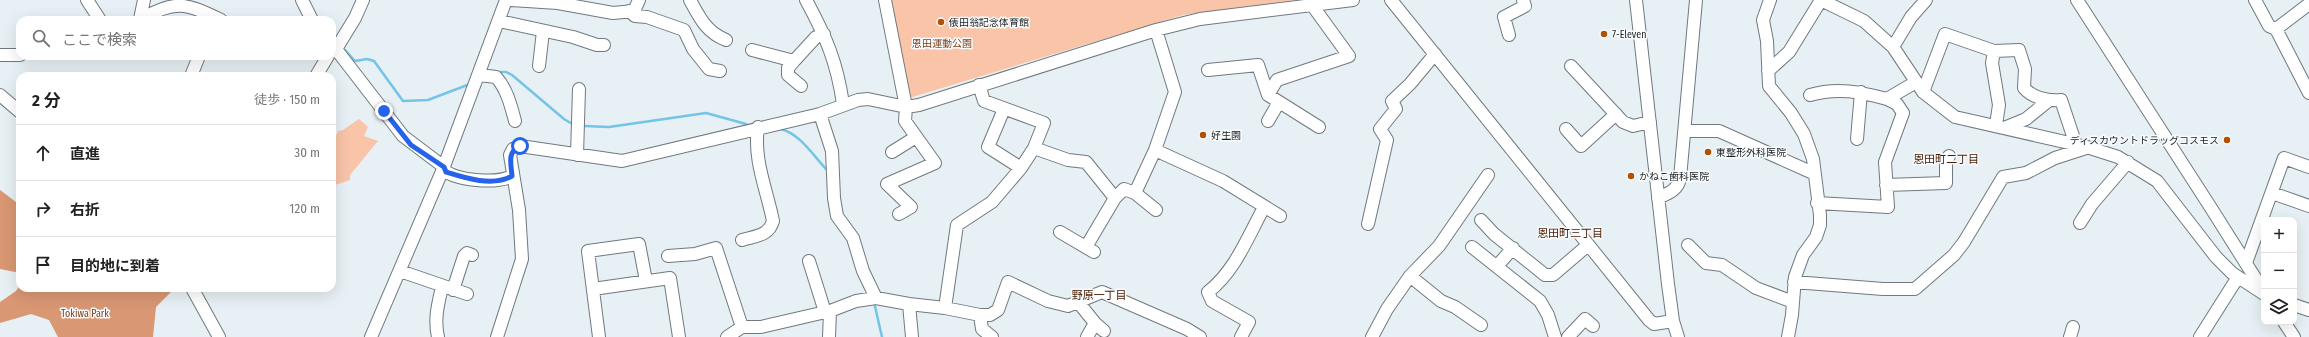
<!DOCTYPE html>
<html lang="ja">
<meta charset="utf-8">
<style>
:root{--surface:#fff;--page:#f2f2f2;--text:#222;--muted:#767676;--line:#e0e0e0}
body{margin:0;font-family:"Fira Sans Condensed","Noto Sans JP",sans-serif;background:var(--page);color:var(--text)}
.controls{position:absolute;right:12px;bottom:12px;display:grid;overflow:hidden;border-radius:8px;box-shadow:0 4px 16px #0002}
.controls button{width:36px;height:36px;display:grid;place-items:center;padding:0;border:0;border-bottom:1px solid var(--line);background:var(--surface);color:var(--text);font:20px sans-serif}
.stop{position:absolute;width:12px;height:12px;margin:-9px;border:3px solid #2563eb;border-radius:50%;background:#fff}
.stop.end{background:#2563eb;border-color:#fff;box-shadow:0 1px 4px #0008}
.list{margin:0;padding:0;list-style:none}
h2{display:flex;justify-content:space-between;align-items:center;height:52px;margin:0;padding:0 16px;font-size:17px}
h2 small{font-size:13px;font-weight:400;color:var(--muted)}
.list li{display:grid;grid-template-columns:26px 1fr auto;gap:12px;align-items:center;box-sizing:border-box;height:56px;padding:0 16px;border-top:1px solid var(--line)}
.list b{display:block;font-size:15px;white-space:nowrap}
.list em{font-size:13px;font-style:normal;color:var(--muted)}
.icon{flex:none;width:22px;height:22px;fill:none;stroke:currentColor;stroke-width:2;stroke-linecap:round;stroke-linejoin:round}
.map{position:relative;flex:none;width:2309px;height:337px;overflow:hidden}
.search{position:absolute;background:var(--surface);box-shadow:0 4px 16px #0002;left:16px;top:16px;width:320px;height:44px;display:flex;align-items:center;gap:10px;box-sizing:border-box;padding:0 14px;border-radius:12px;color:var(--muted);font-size:15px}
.panel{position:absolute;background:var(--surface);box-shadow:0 4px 16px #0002;left:16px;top:72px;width:320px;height:220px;border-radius:12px}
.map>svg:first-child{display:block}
.green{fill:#f9c4a8}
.forest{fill:#d99773}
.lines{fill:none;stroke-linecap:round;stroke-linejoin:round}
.stream{stroke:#74c4e7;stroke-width:2.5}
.minor-casing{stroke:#71797d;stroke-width:14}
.minor{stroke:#fff;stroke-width:12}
.route{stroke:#2563eb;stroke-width:5}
.poi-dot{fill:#b15106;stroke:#f9fcfe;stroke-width:1.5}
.labels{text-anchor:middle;stroke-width:3;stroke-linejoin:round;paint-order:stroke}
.poi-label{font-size:10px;fill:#1c2021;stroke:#f9fcfe;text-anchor:start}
.park-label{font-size:10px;fill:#7d3f19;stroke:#f9fcfe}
.neighbourhood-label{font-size:11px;fill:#481b00;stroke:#f9fcfe}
</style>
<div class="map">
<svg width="2309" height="337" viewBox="0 0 2309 337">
<rect width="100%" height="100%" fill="#e7f0f4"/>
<path class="green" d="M889,0H1295L1183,15L909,98Z
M359,119L368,127L364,136L378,141L350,175V180L332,186V145L338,131L343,130Z"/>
<path class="forest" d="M0,190L20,205V273L0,269Z
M20,285V288H175L156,307L153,337H58L49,320L31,314L0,323V302L16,291Z"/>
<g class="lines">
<path class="stream" d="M345,50L355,61L367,59L374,61L403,101L428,100L470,84
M496,72H506L512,75L564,119L574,125
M584,126L609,127L706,113L746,124
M780,129C800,133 814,157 828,171
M874,302L882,337"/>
<g class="minor-casing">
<path id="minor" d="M87,0L100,20
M302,0L312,20
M511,0L558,3L613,13L634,11L639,0
M690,0C700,18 706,32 726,40
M806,0C826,37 837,62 843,104
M885,0L906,107L905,121L935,163L887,184L911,207L899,214
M1391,0L1649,320L1654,324L1673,321
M1636,0L1668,284L1673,321L1678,337
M1770,0L1763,20L1767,41L1769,86L1791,113L1804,134L1813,159L1820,215V225L1816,237L1803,255L1795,277L1792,315L1788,337
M1821,0L1864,21L1893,47L1923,92L1955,117L2087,147L2118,157L2157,181L2216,257L2232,273L2264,294
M2077,0L2211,208L2264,292
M2255,0L2269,26L2276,29L2309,93
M1312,5L1349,56L1277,80L1268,95L1319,127
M629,11L635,16L647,17L684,30L693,49L709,69L720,71
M140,19L144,0
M139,20C176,0 184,2 221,20
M499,21L573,37L597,45H604
M2276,29L2309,4
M1509,35L1504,17L1525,6L1523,0
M332,44L403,136L444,167
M1893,47L1911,17L1926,0
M752,50L794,61L788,68V75L801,86
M1994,51L1992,63L1999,105L1996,125
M332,52L336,49L355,18L363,0
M0,55H20
M794,61L816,37L824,34
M539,66L543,31
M1571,66L1623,122L1633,126L1650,122
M1208,70L1258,65L1268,95
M1768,71L1789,52L1821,0
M479,75L496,77C507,89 511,106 515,121
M191,76L199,56
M316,76L328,56
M1923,92L1945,34L1994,51L2019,50L2025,69L2024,88C2034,99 2047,101 2061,100L2076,145
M0,95L20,112
M1810,95C1837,87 1861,92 1887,99L1916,82
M1004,109L988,147L1021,168
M820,114L832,151L834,198L837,216L853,238L863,271L876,298
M1268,121L1279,102
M2004,128L2026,119L2048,101
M1566,129L1581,146L1616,114
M1685,131H1719L1813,173
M1857,139L1861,92
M1034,148L1068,160L1086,162L1115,198L1124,189L1135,193L1156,210
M1155,150L1223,181L1280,216
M892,152L916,137
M577,155L579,89
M443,169C455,181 497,184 512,176
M1886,185L1946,183V163L1949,156
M1135,193L1155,150L1175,92L1156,30
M2272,193L2309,206
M1658,198C1669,193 1678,190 1680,178L1696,0
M1817,203L1888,207L1885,162L1903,113L1897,104L1887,99
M1481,220L1494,234L1545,275H1553L1588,245
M2080,223L2092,204L2128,162
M1368,224L1387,140L1380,129L1396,109L1392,101L1410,84L1435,54
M1060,232L1094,252
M742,240C755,236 769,236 773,221C767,190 753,160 758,127
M1688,245L1706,263L1722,265L1756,288L1793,302
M1086,247L1115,198
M1472,247L1540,301L1548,315L1555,337
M668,256L695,254L716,248L742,327
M809,261L825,312
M2246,263L2284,158L2309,167
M1497,266L1513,248
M400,271L467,294
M1410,276L1441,301L1455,307L1481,325
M1794,282L1883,289H1915L1954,255L1964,242L2003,177L2026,173L2055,158L2086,148
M192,288L219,337
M593,289L670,278L679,337
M453,290L464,256L467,253L472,255
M1078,302L1095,323L1104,331
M909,304L912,337
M2294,305L2309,310
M945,308L957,225L992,202L1021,168L1034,148L1044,123L984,101L979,85
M980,315L982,329L992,337
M2284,322L2294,337
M371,337L443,169L506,0
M438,337C434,319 438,304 442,287
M497,337L522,259L519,210L510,155L513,149L520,146L622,161L820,114L858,100L868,99L906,107L919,105L1156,30L1200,19L1353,0
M599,337L588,251L639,244L646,281
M727,337L742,327H761L830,311L856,301L876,298L909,304L945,308L980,315H990L998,310L1008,282L1048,301L1068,306L1102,292L1187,329L1200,337
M829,337L830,311
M1087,337L1095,323
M1241,337L1249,322L1212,301L1208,292C1234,272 1247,239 1262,211
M1372,337L1387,309L1410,276L1439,246L1488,175
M1568,337L1585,319L1593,326
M2070,337L2073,327
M2200,337L2238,277"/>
</g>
<use href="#minor" class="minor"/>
</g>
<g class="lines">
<path class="route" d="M384,111L411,145L444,167L446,172C465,178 493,187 512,176C511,163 507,152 520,146"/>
</g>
<g class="poi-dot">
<circle cx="941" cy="22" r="4"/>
<circle cx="1604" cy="34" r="4"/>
<circle cx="1203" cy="135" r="4"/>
<circle cx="2227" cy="140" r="4"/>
<circle cx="1708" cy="152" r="4"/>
<circle cx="1631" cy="176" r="4"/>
</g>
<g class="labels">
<g class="poi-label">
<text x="949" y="26">俵田翁記念体育館</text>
<text x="1612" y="38">7-Eleven</text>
<text x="1211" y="139">好生園</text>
<text x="2219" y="144" text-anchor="end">ディスカウントドラッグコスモス</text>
<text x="1716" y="156">東整形外科医院</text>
<text x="1639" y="180">かねこ歯科医院</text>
</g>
<g class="park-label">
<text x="942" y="47">恩田運動公園</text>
<text x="85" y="317">Tokiwa Park</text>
</g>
<g class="neighbourhood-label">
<text x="1946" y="163">恩田町二丁目</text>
<text x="1570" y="237">恩田町三丁目</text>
<text x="1099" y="299">野原一丁目</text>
</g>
</g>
</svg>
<div class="controls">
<button>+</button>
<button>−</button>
<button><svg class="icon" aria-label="layers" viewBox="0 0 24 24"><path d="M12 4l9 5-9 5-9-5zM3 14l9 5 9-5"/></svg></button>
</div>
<div class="stop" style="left:520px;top:146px"></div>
<div class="stop end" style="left:384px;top:111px"></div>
<div class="search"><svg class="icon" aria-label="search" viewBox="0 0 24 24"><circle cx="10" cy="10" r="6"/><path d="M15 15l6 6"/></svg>ここで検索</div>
<section class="panel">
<h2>2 分<small>徒歩 · 150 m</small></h2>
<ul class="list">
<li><svg class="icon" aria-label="ahead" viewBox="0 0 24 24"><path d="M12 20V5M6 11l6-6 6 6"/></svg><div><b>直進</b></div><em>30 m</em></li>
<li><svg class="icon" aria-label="right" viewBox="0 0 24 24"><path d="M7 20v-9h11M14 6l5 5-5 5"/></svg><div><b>右折</b></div><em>120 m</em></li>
<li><svg class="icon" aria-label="arrive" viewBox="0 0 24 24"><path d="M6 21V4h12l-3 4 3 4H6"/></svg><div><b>目的地に到着</b></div></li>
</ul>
</section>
</div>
